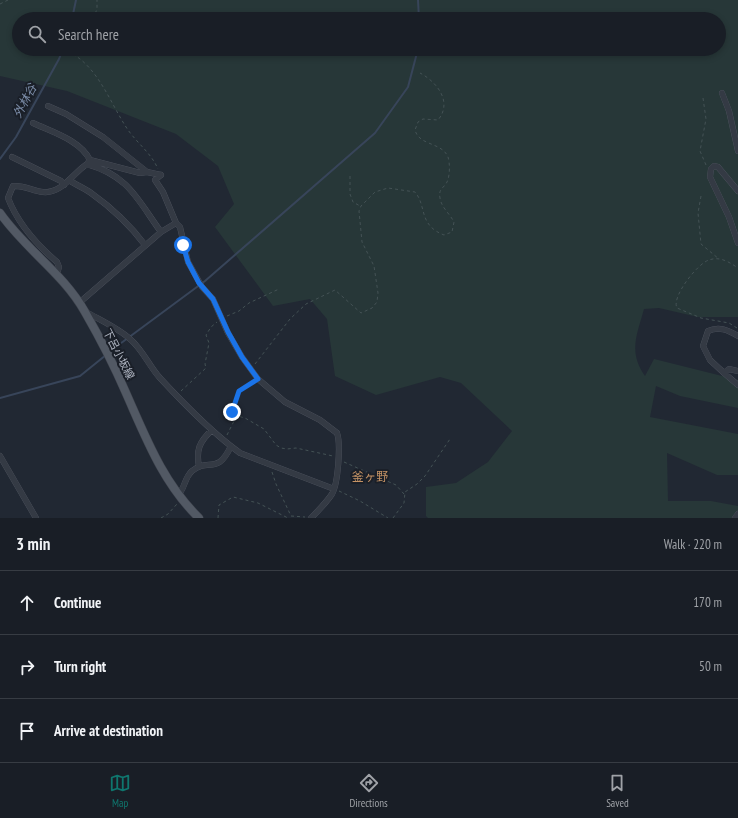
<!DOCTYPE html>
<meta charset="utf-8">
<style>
:root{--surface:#191e26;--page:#22272e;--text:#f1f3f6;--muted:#9fa2a7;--line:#373c43;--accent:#0f766e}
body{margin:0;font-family:"PT Sans Narrow","Noto Sans JP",sans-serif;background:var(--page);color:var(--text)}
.stop{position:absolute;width:12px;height:12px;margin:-9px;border:3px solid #1a73e8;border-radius:50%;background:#fff}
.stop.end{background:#1a73e8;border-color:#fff;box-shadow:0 1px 4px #0008}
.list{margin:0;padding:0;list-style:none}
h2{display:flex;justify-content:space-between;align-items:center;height:52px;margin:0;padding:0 16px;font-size:17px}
h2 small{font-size:13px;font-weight:400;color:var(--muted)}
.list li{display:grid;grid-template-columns:26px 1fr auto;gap:12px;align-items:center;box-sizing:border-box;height:64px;padding:0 16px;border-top:1px solid var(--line)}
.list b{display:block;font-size:15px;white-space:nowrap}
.list em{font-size:13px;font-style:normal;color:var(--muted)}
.icon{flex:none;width:22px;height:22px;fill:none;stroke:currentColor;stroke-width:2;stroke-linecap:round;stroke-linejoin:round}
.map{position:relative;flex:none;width:738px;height:518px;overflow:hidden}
.search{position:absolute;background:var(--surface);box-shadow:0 2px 6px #0003;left:12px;right:12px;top:12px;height:44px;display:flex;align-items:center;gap:10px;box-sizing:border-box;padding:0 14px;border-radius:22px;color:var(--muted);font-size:15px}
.sheet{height:244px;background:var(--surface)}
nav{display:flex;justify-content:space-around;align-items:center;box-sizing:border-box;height:56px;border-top:1px solid var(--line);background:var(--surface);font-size:11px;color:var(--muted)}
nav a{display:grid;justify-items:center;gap:2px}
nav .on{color:var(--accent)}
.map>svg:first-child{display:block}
.green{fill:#273738;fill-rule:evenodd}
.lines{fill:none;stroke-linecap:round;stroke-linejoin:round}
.stream{stroke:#38455a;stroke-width:2}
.street-casing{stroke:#525762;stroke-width:6}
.primary-casing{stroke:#3e434d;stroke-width:9}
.path{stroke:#445255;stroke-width:1;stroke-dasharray:3 3;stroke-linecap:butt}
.street{stroke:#343a44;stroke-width:5.5}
.primary{stroke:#525964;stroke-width:8}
.route{stroke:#1a73e8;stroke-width:5}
.labels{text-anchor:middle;stroke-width:4;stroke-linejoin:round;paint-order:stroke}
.street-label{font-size:11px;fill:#aeb4c1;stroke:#1a1f28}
.water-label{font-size:12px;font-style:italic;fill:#7a8ba6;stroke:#1a1f28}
.neighbourhood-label{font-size:12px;fill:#c59365;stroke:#1a1f28}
</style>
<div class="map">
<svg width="738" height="518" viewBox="0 0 738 518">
<rect width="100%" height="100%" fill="#212833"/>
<path class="green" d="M0,0H738V317H698L659,308L644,309C637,335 628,352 645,376L654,359L738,380V408L680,396L656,386L650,417L738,434V475H717L667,453L668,501H711L738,506V518H428L426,516V487L456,483L488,462L512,431L461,383L440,377L376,395L335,376L327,319L310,299L273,306L215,227L234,204L218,166L176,134L67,91L0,76ZM19,19H719V49H19Z"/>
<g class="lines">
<path class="stream" d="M418,0L419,19
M72,19L76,0
M0,159L16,137L59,59L63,49
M109,352L205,281L375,133L408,87L418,49
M0,398L80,376L106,355"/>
<g class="street-casing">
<path id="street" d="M722,93L729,111L738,151
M48,106L66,114L103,137L147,172L161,175
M33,123C52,132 80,140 90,160L87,164
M12,157L61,181L64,185
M90,160L140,173L147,172
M161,175L155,180L163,192L176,223L180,227L188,262L202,287L213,299L228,333L242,357L258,379L285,402L320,420L337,433C341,444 338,484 332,494C326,503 318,511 311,518
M69,180C76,185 84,188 91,193C112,208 130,225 145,245
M738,191L718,167L714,166L711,169L710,177L729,217L738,243
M57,274L59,267L57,262C36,244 18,224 8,198L13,186C24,185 33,191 43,192C62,194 73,173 87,164C129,176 137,199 161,232
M79,303L161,232L176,223
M86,312C100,320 118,328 130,339C143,350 149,366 160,378C184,404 211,432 240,453L334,489
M738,336C728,330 719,326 708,331L703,346L710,360L724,373L729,369L738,371
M724,373L738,385
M0,456L36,518
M199,467C196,450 199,442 212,430
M178,495C185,489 184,478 192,471C209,457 217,476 231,446
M735,518L738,514"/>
</g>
<g class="primary-casing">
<path id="primary" d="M0,213C25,249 63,273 85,312C100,338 114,365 126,393C146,438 163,483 199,518"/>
</g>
<path class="path" d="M0,4L8,0
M93,19L97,9V0
M62,49C97,61 109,102 128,130C138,144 151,153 158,169
M703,98L706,119L700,151L706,165
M350,176V194L353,202L360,206
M701,196L698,213L701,244L719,259
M227,316L239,311L249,303L279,289
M737,328L729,323L701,318L677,308C671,297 698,263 709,260C720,256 729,262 738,268
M255,364L290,319L306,304L335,290L361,313L372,308L377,302L378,293L374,266L362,242L359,211L361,206L375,192L388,188L415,192C427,206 418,225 444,235L452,232L454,222C450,214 441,207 440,198C438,189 444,188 447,182C450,176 450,163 448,157C442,142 419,146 415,130L418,122L423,119L438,120C453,102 437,82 420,73
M181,391L206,368L205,364L209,343L206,335L211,327L217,322
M234,415L245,418L264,429L276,445L281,448L287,449L296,448L333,456
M227,435L235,419L233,409L239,391L252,382
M344,462L396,485L404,494
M272,472L276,484L291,516L305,517
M339,491L360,501L388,518
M161,518L168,514L177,504
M218,518L219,505L233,497L258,503L288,518
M393,518L404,503L405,492L417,484L425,476L450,439"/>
<use href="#street" class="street"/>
<use href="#primary" class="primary"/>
</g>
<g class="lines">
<path class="route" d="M183,245L188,262L199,283L213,299L228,332L242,357L258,379L239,391L232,412"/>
</g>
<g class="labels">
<g class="street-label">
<text transform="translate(119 354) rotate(63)" y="4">下呂小坂線</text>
</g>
<g class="water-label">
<text transform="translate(25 101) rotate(-62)" y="4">外林谷</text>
</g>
<g class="neighbourhood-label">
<text x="370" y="481">釜ヶ野</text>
</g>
</g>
</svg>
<div class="stop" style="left:183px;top:245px"></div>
<div class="stop end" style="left:232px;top:412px"></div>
<div class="search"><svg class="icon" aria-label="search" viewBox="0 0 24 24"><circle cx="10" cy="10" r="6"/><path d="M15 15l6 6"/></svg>Search here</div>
</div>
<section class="sheet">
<h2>3 min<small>Walk · 220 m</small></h2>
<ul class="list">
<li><svg class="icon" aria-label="ahead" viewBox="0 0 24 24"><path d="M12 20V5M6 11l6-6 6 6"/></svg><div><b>Continue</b></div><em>170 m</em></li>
<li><svg class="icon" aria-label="right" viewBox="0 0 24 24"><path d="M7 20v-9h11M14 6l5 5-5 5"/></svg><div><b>Turn right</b></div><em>50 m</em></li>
<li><svg class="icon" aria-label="arrive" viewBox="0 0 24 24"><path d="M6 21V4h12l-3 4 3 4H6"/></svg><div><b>Arrive at destination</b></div></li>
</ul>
</section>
<nav>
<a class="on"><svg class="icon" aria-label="map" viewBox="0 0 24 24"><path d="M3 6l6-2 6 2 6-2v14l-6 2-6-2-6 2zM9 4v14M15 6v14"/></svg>Map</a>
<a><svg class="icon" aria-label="directions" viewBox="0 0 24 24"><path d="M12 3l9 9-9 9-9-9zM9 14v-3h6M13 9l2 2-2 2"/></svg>Directions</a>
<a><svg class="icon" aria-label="saved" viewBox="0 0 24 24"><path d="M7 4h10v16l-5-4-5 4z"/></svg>Saved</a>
</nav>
